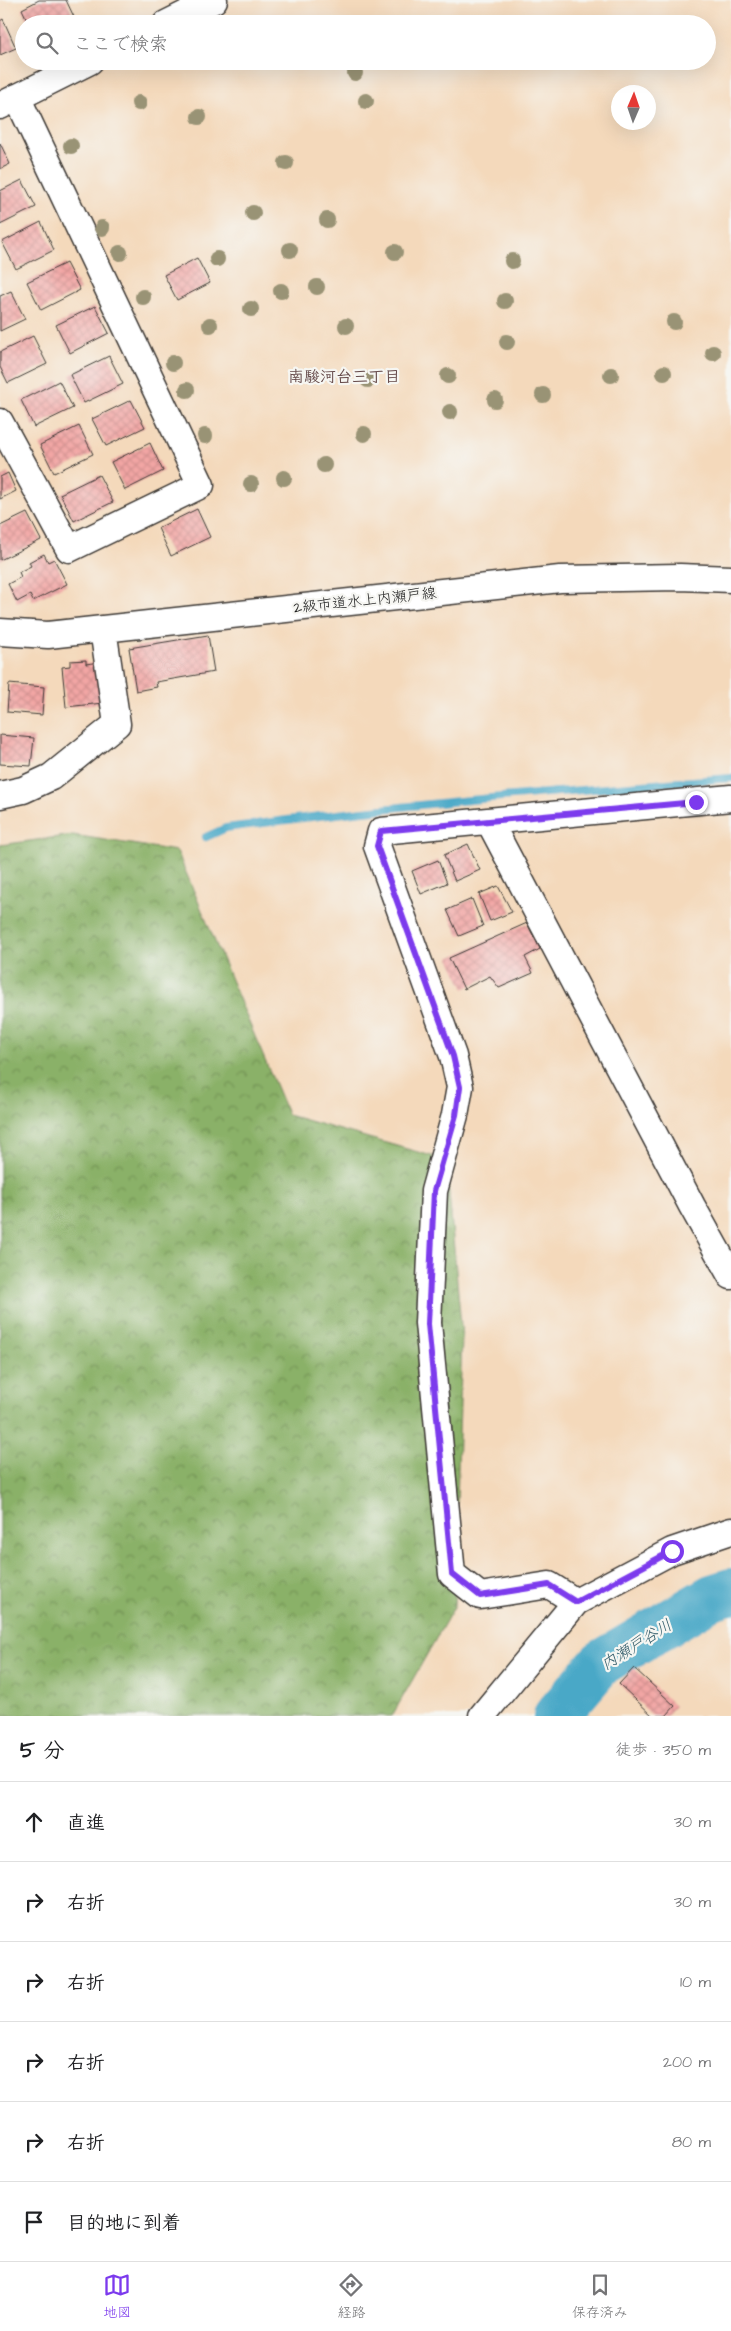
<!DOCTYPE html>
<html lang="ja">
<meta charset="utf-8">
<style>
:root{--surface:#fff;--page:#f6f6f6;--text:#202124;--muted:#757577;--line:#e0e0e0;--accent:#7c3aed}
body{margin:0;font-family:"Architects Daughter","Klee One",sans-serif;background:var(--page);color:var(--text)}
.compass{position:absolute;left:611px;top:85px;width:45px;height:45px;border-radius:50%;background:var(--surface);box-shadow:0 5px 20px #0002;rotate:2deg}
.stop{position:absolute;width:15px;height:15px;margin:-11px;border:4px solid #7c3aed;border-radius:50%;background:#fff}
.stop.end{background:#7c3aed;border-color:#fff;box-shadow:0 1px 5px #0008}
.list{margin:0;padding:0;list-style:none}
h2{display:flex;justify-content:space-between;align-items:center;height:65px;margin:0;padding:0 20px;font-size:21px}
h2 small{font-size:16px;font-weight:400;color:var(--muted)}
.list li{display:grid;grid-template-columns:32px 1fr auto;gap:15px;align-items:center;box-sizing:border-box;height:80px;padding:0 20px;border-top:1px solid var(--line)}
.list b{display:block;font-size:19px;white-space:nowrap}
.list em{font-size:16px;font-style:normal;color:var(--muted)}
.icon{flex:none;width:28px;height:28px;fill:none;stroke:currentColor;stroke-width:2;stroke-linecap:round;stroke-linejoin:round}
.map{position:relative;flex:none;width:731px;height:1716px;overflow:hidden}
.search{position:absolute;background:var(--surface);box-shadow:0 5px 20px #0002;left:15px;right:15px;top:15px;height:55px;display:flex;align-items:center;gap:12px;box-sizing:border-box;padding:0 18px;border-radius:28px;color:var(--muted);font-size:19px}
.sheet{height:545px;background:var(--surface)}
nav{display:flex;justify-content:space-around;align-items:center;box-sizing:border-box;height:70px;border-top:1px solid var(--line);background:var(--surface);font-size:14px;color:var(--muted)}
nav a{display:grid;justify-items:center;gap:2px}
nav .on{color:var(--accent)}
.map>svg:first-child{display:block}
.forest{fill:url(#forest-crowns);stroke:#536642}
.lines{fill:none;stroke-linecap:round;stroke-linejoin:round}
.stream{stroke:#48a8c7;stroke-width:8}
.river{stroke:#48a8c7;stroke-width:46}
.building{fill:url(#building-cross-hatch)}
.minor-casing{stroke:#3c3834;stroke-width:29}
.minor{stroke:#fff;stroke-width:26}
.tree{fill:#999375}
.route{stroke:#7c3aed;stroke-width:6}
.labels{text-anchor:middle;stroke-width:4.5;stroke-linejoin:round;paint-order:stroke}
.street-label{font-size:15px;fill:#1c1c1c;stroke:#f6f6f2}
.neighbourhood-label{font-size:16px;font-weight:bold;fill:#674c4c;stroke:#f6f6f2}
.water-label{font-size:16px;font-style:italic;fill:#305b69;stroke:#f6f6f2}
</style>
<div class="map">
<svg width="731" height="1716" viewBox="0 0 731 1716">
<defs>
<pattern id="forest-crowns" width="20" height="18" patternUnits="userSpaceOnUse" patternTransform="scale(1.25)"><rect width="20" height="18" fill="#8ab167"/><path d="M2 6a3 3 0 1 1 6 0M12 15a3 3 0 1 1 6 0" fill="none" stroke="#708f54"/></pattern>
<pattern id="building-cross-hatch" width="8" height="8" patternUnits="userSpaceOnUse" patternTransform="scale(1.25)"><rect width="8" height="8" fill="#f2a6a4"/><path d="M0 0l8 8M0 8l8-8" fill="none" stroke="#cf8e8d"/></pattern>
</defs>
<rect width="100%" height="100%" fill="#f6f6f2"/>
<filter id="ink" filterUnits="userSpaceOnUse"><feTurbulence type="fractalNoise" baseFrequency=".02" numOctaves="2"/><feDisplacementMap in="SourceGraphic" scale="10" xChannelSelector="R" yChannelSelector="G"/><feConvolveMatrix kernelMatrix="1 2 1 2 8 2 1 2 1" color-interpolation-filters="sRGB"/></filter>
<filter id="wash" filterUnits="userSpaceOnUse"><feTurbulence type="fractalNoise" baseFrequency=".0096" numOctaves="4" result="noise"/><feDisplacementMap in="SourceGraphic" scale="20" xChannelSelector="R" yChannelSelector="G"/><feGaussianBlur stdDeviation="1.12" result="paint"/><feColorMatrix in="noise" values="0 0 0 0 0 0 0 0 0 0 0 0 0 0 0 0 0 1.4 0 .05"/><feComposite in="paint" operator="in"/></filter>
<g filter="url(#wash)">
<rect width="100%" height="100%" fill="#f4d9bb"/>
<path class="forest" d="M73,835L177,851L288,1115L446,1160L462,1336L454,1607L392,1716H0V845Z"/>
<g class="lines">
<path class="stream" d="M206,837L226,828C394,805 562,791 731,778"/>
<path class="river" d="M556,1716L601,1663L712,1597L731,1591"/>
</g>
<g id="blocks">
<path class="building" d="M39,0H66L74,17L61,24H29L22,9Z
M3,19L16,48L0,55V21Z
M0,143L10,164L0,169Z
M22,180L36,207L0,225V191Z
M41,222L54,250L16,269L2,242Z
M197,258L210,283L177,300L164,275Z
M66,263L80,290L41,310L27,282Z
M11,291L25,319L0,331V296Z
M95,306L109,333L70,353L56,325Z
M33,336L47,364L8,383L0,367V352Z
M109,356L123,384L84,403L70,375Z
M59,381L73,408L34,427L21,400Z
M131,400L145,427L106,446L92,419Z
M79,426L93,454L54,473L40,445Z
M150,443L163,471L125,490L111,462Z
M8,473L16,491L0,499V477Z
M99,475L113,502L74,521L60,494Z
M197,509L210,537L171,556L158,528Z
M27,513L41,540L0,560V526Z
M44,554L48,562L54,559L67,584L33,601L30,595L17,602L8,584L21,577L19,572L31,566L29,562Z
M208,635L214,672L156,682L157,687L136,691L129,648Z
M86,660V664L99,662L103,703L66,707L62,667L70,666V661Z
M9,684L44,687L42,715L7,712Z
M0,735L34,738L31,766L0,764Z
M468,844L480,870L455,881L444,855Z
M438,860L447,883L421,894L412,871Z
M498,886L512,912L490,921L479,894Z
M472,899L483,926L459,936L447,910Z
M527,923L540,949L525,957L533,973L499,988L490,976L464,989L449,958Z
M634,1668L675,1706L666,1716H653L619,1684Z"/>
</g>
</g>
<g filter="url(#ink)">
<use href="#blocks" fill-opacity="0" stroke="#3c3834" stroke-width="1"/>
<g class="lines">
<g class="minor-casing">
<path id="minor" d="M166,24L214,0
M0,106L90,61
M0,422L69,549L201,485L17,97
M0,632L48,635L560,579L680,577L731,579
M0,795L23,790L51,777L117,724L103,629
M489,821L692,1206L731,1276
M576,1602L549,1585L480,1596L452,1574L428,1323L434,1191L455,1115L460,1087L453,1056L377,846L381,831L731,798
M482,1716L576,1602L672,1551L731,1531"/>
</g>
<use href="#minor" class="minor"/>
</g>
<g class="tree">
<circle cx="355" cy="73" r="8"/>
<circle cx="366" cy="101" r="8"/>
<circle cx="139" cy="103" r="8"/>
<circle cx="199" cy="117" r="8"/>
<circle cx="71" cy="146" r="8"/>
<circle cx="286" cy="163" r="8"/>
<circle cx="253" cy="213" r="8"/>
<circle cx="327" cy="220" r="8"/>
<circle cx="102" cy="228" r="8"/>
<circle cx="290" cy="250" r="8"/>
<circle cx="395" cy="252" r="8"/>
<circle cx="120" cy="253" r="8"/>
<circle cx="217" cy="259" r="8"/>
<circle cx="512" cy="261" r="8"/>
<circle cx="317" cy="287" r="8"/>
<circle cx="281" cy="291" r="8"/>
<circle cx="143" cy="297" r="8"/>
<circle cx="505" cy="301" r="8"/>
<circle cx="251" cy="309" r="8"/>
<circle cx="674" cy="322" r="8"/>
<circle cx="210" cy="325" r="8"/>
<circle cx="346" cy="326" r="8"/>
<circle cx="507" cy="342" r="8"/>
<circle cx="713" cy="353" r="8"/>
<circle cx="173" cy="363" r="8"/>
<circle cx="664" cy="373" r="8"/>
<circle cx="611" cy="375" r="8"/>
<circle cx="448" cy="376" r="8"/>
<circle cx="368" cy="380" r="8"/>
<circle cx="187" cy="390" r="8"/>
<circle cx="543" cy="395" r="8"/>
<circle cx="495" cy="400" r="8"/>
<circle cx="450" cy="412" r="8"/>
<circle cx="364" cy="434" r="8"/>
<circle cx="205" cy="436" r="8"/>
<circle cx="324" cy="465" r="8"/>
<circle cx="284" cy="478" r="8"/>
<circle cx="251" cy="484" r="8"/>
</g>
</g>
<g class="lines" filter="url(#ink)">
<path class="route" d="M672,1551L576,1602L549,1585L480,1596L452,1574L428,1324L434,1191L456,1115L460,1087L453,1056L377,846L381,831L696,802"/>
</g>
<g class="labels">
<g class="street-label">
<text transform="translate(365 600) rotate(-6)" y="5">2級市道水上内瀬戸線</text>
</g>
<g class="neighbourhood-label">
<text x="344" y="382">南駿河台三丁目</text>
</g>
<g class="water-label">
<text transform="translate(636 1644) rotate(-32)" y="6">内瀬戸谷川</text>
</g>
</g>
</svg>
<svg class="compass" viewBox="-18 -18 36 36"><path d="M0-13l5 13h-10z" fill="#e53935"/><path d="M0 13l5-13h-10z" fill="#757577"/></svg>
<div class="stop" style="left:672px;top:1551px"></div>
<div class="stop end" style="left:696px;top:802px"></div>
<div class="search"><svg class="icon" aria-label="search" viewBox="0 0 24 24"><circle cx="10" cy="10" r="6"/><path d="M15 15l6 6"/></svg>ここで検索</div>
</div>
<section class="sheet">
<h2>5 分<small>徒歩 · 350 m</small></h2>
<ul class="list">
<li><svg class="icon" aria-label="ahead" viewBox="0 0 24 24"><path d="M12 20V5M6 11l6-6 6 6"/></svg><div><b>直進</b></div><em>30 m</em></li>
<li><svg class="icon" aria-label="right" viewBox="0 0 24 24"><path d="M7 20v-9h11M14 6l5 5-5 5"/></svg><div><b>右折</b></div><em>30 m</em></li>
<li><svg class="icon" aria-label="right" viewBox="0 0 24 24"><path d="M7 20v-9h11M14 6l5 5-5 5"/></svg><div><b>右折</b></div><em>10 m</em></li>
<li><svg class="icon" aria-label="right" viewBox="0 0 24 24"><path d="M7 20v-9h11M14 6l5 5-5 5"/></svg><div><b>右折</b></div><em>200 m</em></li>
<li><svg class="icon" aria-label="right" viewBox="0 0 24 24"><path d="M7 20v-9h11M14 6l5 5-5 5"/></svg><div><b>右折</b></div><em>80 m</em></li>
<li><svg class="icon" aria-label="arrive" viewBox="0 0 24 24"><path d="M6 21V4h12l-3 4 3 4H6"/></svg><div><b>目的地に到着</b></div></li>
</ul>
</section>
<nav>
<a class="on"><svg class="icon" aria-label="map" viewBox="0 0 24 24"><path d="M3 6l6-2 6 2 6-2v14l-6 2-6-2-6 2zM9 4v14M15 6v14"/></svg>地図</a>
<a><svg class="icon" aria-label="directions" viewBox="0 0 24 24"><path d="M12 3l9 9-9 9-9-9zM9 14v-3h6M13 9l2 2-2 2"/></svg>経路</a>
<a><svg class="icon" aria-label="saved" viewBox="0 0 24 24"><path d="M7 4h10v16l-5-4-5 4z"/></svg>保存済み</a>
</nav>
